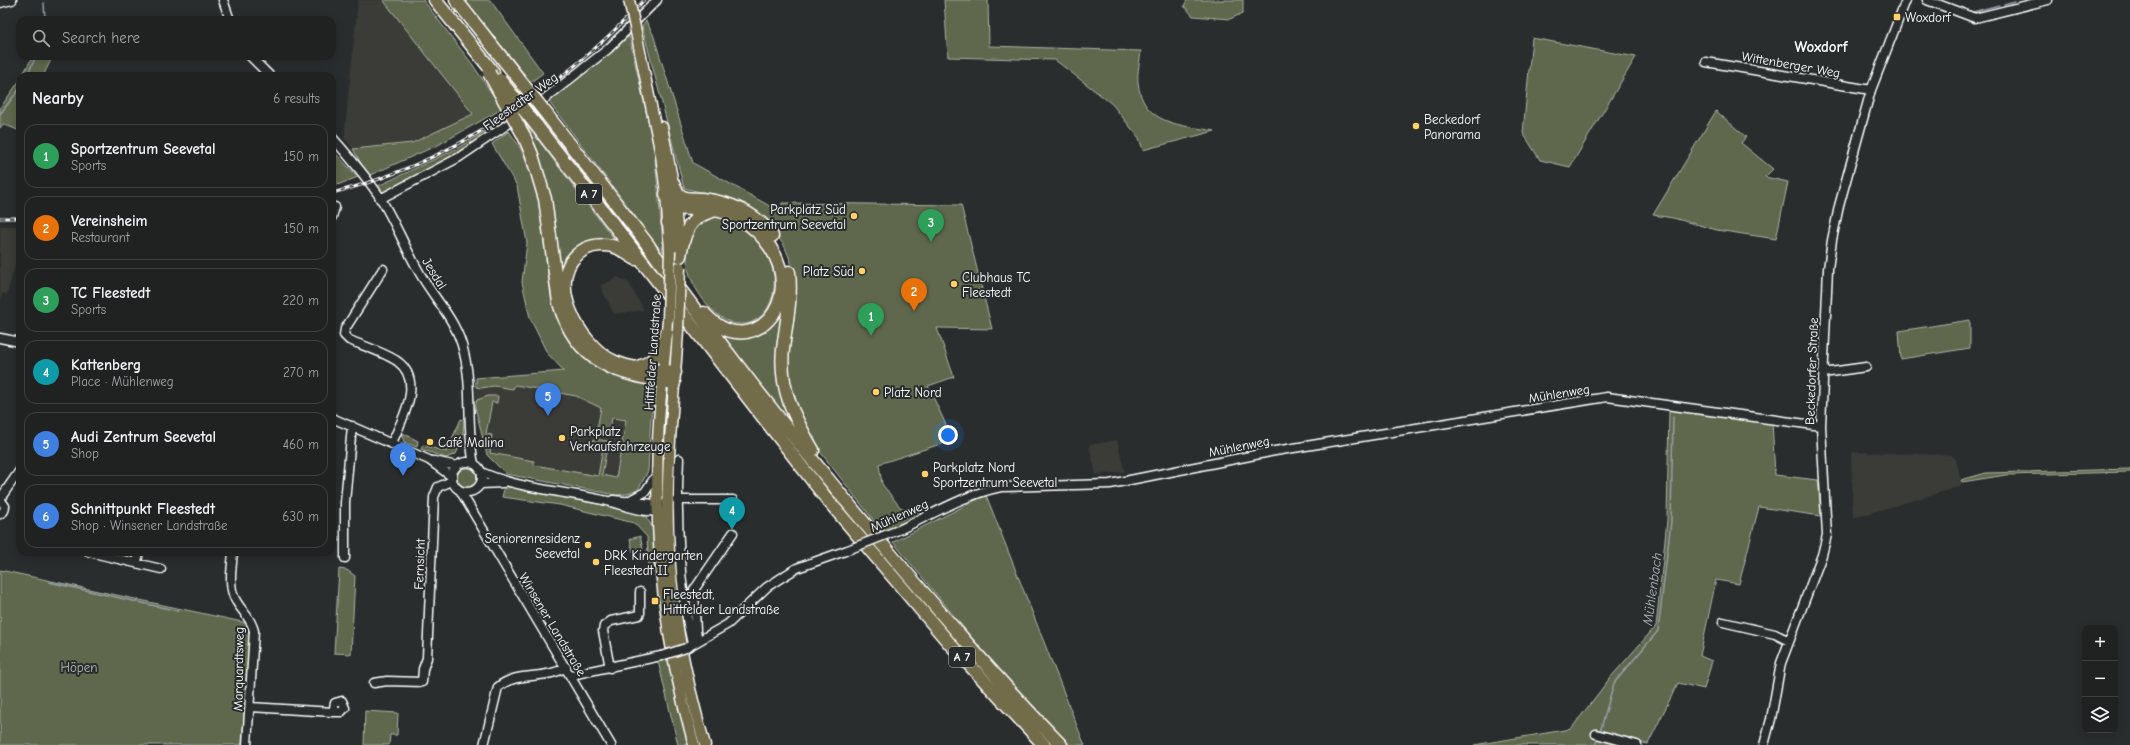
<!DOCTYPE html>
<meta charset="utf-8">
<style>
:root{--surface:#202222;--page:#2d2f2f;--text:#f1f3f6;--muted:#a2a4a5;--line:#3d3f40;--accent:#8c9099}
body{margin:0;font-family:"Comic Neue",sans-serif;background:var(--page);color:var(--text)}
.controls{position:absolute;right:12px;bottom:12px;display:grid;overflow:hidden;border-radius:8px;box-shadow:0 2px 10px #0003}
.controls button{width:36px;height:36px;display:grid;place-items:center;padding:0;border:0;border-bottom:1px solid var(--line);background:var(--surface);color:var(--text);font:20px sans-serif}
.you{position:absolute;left:948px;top:435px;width:14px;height:14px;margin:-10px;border:3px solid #fff;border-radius:50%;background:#1a73e8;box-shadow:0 0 0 6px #1a73e833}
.badge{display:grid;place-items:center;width:26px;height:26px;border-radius:50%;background:var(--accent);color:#fff;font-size:13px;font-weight:700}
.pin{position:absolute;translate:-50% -33px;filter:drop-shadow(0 1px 2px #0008)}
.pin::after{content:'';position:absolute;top:21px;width:14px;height:12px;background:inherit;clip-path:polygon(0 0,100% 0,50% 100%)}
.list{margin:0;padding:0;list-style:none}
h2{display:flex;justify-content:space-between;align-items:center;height:52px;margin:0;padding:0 16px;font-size:17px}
h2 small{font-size:13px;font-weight:400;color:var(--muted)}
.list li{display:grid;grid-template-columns:26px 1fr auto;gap:12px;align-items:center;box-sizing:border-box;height:64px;margin:0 8px 8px;padding:0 8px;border:1px solid var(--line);border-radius:12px}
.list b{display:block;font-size:15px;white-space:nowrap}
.list p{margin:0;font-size:13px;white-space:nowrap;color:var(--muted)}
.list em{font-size:13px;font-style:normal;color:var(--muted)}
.icon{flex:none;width:22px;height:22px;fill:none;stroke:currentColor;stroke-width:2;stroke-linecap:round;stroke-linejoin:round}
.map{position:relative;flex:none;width:2130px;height:745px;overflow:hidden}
.search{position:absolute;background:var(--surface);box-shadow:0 2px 10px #0003;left:16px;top:16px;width:320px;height:44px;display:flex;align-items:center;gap:10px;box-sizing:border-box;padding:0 14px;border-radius:12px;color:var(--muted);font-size:15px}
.panel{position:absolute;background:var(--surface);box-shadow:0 2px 10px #0003;left:16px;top:72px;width:320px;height:484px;border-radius:12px}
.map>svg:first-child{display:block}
.built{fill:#3b3a37}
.green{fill:#5f674e;stroke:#afb3a6}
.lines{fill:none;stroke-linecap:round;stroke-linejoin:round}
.stream{stroke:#94a1a9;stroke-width:1.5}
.minor-casing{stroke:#fff;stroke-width:11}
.major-casing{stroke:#fff;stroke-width:13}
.highway-casing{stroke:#fff;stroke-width:15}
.minor{stroke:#2a2d2e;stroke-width:8}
.major{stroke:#736c4b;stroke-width:10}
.highway{stroke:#736c4b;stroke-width:12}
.rail-casing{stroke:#fff;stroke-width:3}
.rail{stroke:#2a2d2e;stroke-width:1.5;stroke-dasharray:4.5;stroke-linecap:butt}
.minor-bridge-casing{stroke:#fff;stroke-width:11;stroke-linecap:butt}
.major-bridge-casing{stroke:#fff;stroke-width:13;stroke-linecap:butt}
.highway-bridge-casing{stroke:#fff;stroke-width:15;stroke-linecap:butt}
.minor-bridge{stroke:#2a2d2e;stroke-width:8}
.major-bridge{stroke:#736c4b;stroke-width:10}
.highway-bridge{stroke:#736c4b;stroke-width:12}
.poi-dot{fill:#ffd166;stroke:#2a2d2e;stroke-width:1.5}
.labels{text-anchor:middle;stroke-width:4;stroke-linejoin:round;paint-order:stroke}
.shield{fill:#2a2d2e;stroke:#bfc0c0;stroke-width:1}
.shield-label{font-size:12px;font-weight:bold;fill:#fff}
.poi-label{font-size:13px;fill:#fff;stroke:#2a2d2e;text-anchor:start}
.street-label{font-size:13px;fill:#fff;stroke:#2a2d2e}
.park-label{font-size:13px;fill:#b7bbaf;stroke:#2a2d2e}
.water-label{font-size:14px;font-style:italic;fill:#aeb9bf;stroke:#2a2d2e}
.quarter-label{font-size:15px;font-weight:bold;fill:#fff;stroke:#2a2d2e}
</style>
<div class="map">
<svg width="2130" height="745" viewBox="0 0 2130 745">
<rect width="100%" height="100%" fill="#2a2d2e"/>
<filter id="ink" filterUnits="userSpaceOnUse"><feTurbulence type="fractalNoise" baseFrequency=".025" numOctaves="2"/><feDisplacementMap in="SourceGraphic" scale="8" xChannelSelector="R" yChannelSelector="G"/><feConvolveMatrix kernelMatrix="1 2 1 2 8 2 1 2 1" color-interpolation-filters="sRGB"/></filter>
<g filter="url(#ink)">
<path class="built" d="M358,0H383L474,114L410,143L353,149L344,138Z
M0,226H20V248L7,294L2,293L0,302Z
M618,277L629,283L644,310L614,314L600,286Z
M564,371L632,412L624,487L487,454L475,407L476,378Z
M1117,440L1125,472L1096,475L1089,445Z
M1851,452L1951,455L1956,459L1962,486L1853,518Z"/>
<path class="green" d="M383,0H423L473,65L502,109L438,145L368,176L353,149L412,143L473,114Z
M464,0H490L543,73L531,82Z
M944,0H988L989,46L1141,51C1140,61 1137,72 1138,82C1142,125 1181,125 1215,131L1143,150L1139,138L1112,104L1055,60L948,57Z
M1187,0H1243V13L1230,19L1193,16L1184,6Z
M646,21L653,34L693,163L782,213V203L961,205L992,329L937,328L954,377L928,386L953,440L879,464L882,484L900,507L910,512L926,508L928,513L882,531L807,435L793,403L786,367L795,284L791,262L784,245L756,212L739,201L684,188L642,26Z
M629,36L654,147L663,245L662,252L549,102Z
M1532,38L1636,57L1570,167L1540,160L1523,133Z
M33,56H53L43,76H22Z
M20,80V131L3,124L0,128V108Z
M1716,111L1746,137L1741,143L1773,169L1765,177L1788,182L1776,239L1717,230L1673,218L1653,215Z
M504,120L506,122L482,140L383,195L378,186L456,149Z
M528,127L618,244L595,241L559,285L526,129Z
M509,131L521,149L537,190L552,303L566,336L589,363L609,375L649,383L654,388L656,396L651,416L648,471L638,490L627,494L616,495L506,474L487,455L475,407L477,400L488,396H498L497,403L492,402L486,434L492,435L490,453L534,461V465L598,476L603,447L592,444L594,439L608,441L602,475L616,478L626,420L612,418L609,436L596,434L601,408L576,396L515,385L513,389L494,386L481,388L476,387V378L564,371L547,353L530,318L522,282L527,243L517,186L492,144Z
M332,150L358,177L332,187Z
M719,214C822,255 760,377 702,298C682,269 685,255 694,223Z
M784,308C776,359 771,381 796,430L714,327L757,334L775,321Z
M1970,320V348L1901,359L1899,331Z
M1669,409L1772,421L1775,475L1818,480L1821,516L1759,507L1739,584L1716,580L1700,656L1712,661L1704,689L1678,683L1648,744L1624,739L1622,745H1474L1571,729L1610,678L1656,626L1667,520Z
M461,419L464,420L463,438L456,454L446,458L421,449L423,445L446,452Z
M401,432L418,441L417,447L404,442Z
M457 478a10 10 0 1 1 20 0a10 10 0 1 1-20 0Z
M2130,469V472L2006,475L1962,482L1961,480L1986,473Z
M510,487L608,506L646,517L653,528L654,572H649L647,537L634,523L560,505L502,497L504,489Z
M986,495L1081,736L1085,745H1070L992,662L893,542Z
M640,536L643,549L633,552L630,539Z
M339,569L347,570L355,576L351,654L334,653Z
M0,570L247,623L249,636L242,745H0Z
M668,660L690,745H678L658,661Z
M365,711L398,713L397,735H390L389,745H364Z"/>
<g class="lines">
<path class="stream" d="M44,3L45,20
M2004,4L2015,1
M1973,12L1999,5
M27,76L36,56
M0,114L20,88
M49,582L178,611
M1600,732L1614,683L1658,631L1671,521L1673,417
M1595,745L1598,738"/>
<g class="minor-casing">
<path id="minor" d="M223,0L230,20
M1927,0L1975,18L2048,0
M0,3L12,0
M250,56L270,76
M1706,62L1871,90
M332,137C349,157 367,177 381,199C396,224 407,252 422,277C437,302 458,323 464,353C473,389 466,427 474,464
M380,199L458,158L542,101L608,49L657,0
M332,217L335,207
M383,269L345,329L344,335L349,340C364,346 383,352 397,361C425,381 402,419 392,443
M0,338L20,342
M1823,373L1866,367
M332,418L429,460L451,476
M679,459C676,517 679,588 692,644
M434,461L457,466
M452 477a15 15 0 1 1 30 0a15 15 0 1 1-30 0Z
M481,472C519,489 563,491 603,500C623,504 643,515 663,510
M481,484L503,483
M461,492L611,745
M0,499L20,470
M613,500L663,505
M630,500L645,492L657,474
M677,500H733
M0,514L4,511L5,506L0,499
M901,529C933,514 966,494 1001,487L1110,484L1275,451L1607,397L1821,426
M89,552L161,569
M233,552C232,567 228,585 235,599C241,611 251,617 254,631L247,745
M345,558V502L352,426
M137,562L139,552
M1723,622L1775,634L1789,641
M698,641L696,631L694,590L733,533
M686,648L728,624L767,587L784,576L797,568L845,551
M610,668L603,631L604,626L611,621L639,615L640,613V592
M571,675L661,656
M374,683L387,681L422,682L423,669L427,658L434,497L438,487L452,481
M250,707L333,712H341L345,708L342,701L335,703L333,712
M1596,734L1637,745
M484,745L498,687C519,670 545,681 566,667
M1764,745L1771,719L1781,663L1822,555L1827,535L1821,426L1828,269L1832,240L1839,206L1871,90L1906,0"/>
</g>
<g class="major-casing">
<path id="major" d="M636,32L661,155L666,194L670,251
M662,127L673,183L679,249
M668,319C665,360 659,402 658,443C654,548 665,644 694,745
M678,331C674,397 666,462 668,528C670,602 684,674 705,745"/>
</g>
<g class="highway-casing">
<path id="highway" d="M435,0L493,72
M456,0L506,63
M548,116L649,246
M536,125L826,498L950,644L1044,745
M524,136L532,155L545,199L559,303C576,364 617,374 674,383
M673,183C675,188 676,193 681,196C687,200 695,198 702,199C729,202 757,213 772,236
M666,194C668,199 671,205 677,208C684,210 694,208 701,208C730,210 754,223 770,247C807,302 750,365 704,313
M668,223L673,211L682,202
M644,240C721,347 803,451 888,551C944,617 1000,683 1061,745
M680,256C684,234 688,217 713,211
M636,259C630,256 624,251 618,248C608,244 595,244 585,249C540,274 579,347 615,362C634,370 655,370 675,372
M789,272C792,299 786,323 783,349C779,389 794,417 813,450
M638,367C657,362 661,349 667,332"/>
</g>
<use href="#minor" class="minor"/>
<use href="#major" class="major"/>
<use href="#highway" class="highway"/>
<g class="rail-casing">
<path id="rail" d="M332,193C448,165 564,87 644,0
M0,218H20"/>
</g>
<use href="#rail" class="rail"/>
<g class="minor-bridge-casing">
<path id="minor-bridge" d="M845,551L901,529
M661,656L686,648"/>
</g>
<g class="major-bridge-casing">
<path id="major-bridge" d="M629,0L636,32
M668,319L670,251
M678,331L680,267"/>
</g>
<g class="highway-bridge-casing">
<path id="highway-bridge" d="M506,63L548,116
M489,73L524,136
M500,80L536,125"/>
</g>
<use href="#minor-bridge" class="minor-bridge"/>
<use href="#major-bridge" class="major-bridge"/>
<use href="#highway-bridge" class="highway-bridge"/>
</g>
</g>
<g class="poi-dot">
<rect x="1893" y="13" width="8" height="8" rx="2"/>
<circle cx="1416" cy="126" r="4"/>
<circle cx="854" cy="216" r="4"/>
<circle cx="862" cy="271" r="4"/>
<circle cx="954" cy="284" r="4"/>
<circle cx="876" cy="392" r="4"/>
<circle cx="562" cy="438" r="4"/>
<circle cx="430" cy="442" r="4"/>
<circle cx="925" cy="474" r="4"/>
<circle cx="588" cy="545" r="4"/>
<circle cx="596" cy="562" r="4"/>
<rect x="651" y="597" width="8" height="8" rx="2"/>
</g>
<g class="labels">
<g class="shield">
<rect x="576" y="184" width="26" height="20" rx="3"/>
<rect x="949" y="647" width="26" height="20" rx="3"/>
</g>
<g class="shield-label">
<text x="589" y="198">A 7</text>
<text x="962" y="661">A 7</text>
</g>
<g class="poi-label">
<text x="1905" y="22">Woxdorf</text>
<text x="1424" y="124">Beckedorf<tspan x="1424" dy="15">Panorama</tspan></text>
<text x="846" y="214" text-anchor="end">Parkplatz Süd<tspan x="846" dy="15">Sportzentrum Seevetal</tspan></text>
<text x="854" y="276" text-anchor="end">Platz Süd</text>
<text x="962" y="282">Clubhaus TC<tspan x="962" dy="15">Fleestedt</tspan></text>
<text x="884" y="397">Platz Nord</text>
<text x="570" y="436">Parkplatz<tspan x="570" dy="15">Verkaufsfahrzeuge</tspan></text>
<text x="438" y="447">Café Malina</text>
<text x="933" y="472">Parkplatz Nord<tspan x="933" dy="15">Sportzentrum Seevetal</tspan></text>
<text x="580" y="543" text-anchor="end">Seniorenresidenz<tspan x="580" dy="15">Seevetal</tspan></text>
<text x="604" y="560">DRK Kindergarten<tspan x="604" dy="15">Fleestedt II</tspan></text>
<text x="663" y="599">Fleestedt,<tspan x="663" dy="15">Hittfelder Landstraße</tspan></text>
</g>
<g class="street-label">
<text transform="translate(1791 64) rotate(10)" y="5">Wittenberger Weg</text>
<text transform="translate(520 101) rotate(-36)" y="5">Fleestedter Weg</text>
<text transform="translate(435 273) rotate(58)" y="5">Jesdal</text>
<text transform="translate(652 352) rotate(-86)" y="5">Hittfelder Landstraße</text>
<text transform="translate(1811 371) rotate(-88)" y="5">Beckedorfer Straße</text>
<text transform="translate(1559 393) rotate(-9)" y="5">Mühlenweg</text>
<text transform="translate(1239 446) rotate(-11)" y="5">Mühlenweg</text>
<text transform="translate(899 515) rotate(-24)" y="5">Mühlenweg</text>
<text transform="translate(419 564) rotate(-88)" y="5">Fernsicht</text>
<text transform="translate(553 624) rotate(59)" y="5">Winsener Landstraße</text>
<text transform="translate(238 669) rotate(-89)" y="5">Marquardtsweg</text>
</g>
<g class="park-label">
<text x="79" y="672">Höpen</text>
</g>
<g class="water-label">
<text transform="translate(1652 589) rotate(-82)" y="5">Mühlenbach</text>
</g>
<g class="quarter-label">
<text x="1821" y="52">Woxdorf</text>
</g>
</g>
</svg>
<div class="controls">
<button>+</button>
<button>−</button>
<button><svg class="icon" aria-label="layers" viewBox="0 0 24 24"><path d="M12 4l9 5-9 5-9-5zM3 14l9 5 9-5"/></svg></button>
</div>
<div class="you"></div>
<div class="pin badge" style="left:871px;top:336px;background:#2e9e5b">1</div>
<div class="pin badge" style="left:914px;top:311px;background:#e8710a">2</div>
<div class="pin badge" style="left:931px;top:242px;background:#2e9e5b">3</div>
<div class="pin badge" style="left:732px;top:530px;background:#0f9aa8">4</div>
<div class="pin badge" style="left:548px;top:416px;background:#3f7fe0">5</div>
<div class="pin badge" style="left:403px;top:476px;background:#3f7fe0">6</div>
<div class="search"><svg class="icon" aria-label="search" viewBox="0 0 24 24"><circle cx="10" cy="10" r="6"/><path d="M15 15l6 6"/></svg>Search here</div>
<section class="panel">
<h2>Nearby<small>6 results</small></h2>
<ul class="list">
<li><span class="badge" style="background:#2e9e5b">1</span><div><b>Sportzentrum Seevetal</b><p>Sports</p></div><em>150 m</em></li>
<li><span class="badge" style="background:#e8710a">2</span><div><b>Vereinsheim</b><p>Restaurant</p></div><em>150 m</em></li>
<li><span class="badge" style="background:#2e9e5b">3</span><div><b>TC Fleestedt</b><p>Sports</p></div><em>220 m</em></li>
<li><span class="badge" style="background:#0f9aa8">4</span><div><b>Kattenberg</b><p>Place · Mühlenweg</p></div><em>270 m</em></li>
<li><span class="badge" style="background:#3f7fe0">5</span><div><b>Audi Zentrum Seevetal</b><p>Shop</p></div><em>460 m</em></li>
<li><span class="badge" style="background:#3f7fe0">6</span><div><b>Schnittpunkt Fleestedt</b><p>Shop · Winsener Landstraße</p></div><em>630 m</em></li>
</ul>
</section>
</div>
